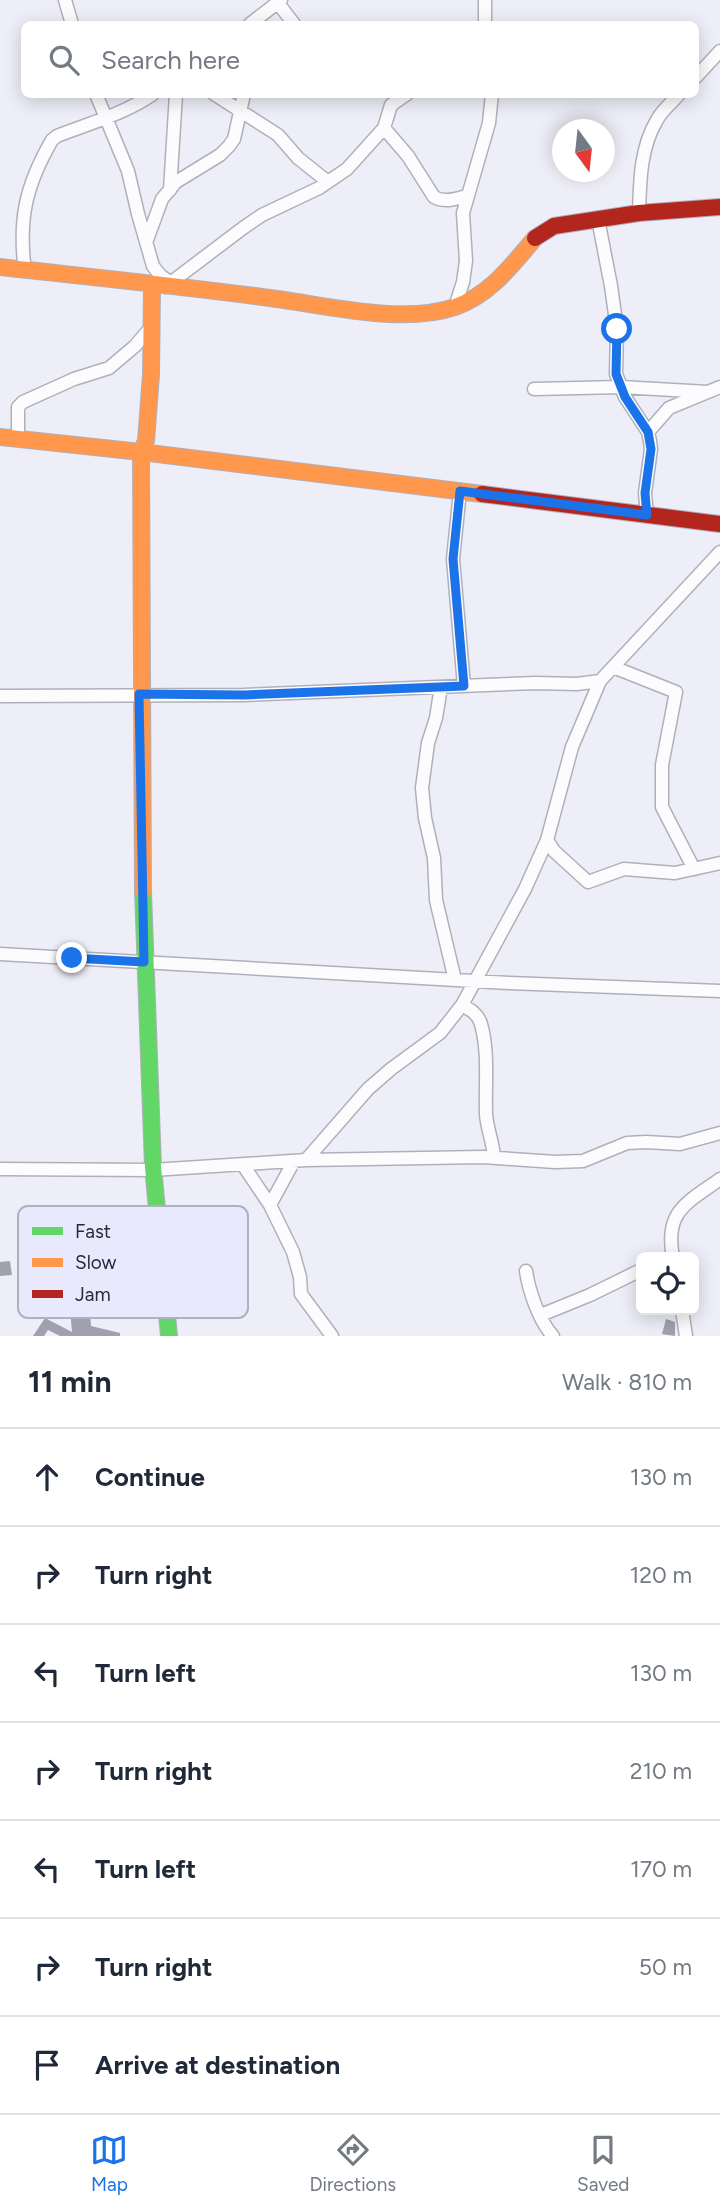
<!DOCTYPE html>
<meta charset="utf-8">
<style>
:root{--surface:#fff;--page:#f2f2f3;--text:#1f2937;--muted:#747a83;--line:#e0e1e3;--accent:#1a73e8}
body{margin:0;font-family:Figtree,sans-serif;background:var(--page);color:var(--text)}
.controls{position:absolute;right:21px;bottom:21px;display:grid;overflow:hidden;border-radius:10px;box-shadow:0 4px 18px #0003}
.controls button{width:63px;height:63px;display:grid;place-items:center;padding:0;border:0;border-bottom:2px solid var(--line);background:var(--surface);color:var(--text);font:35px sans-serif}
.compass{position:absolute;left:552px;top:119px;width:63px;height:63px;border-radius:50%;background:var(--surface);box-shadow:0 4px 18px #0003;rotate:165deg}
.stop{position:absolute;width:21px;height:21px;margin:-16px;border:5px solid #1a73e8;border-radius:50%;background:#fff}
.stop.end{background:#1a73e8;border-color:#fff;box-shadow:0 2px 7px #0008}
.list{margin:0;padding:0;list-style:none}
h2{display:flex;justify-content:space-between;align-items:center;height:91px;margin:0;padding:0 28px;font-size:30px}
h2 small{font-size:23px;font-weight:400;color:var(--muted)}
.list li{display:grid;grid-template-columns:46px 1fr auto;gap:21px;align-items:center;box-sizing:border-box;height:98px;padding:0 28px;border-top:2px solid var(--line)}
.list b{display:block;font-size:26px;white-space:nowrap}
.list em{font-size:23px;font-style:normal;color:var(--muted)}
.icon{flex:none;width:38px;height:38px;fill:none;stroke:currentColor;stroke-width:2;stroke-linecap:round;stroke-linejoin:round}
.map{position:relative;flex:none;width:720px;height:1336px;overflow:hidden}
.search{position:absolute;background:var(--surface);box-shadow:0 4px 18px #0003;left:21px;right:21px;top:21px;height:77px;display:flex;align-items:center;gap:18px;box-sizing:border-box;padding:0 24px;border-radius:10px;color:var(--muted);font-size:26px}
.sheet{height:777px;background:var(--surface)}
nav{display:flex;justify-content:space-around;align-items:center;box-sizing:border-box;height:98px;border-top:2px solid var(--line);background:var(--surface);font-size:19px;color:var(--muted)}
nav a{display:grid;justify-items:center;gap:4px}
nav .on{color:var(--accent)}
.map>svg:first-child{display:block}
.building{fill:#a0a0af}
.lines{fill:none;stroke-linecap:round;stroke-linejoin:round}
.street-casing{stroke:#b0b0bb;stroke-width:15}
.fast-casing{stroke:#b0b0bb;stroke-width:18}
.slow-casing{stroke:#b0b0bb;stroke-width:18}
.jam-casing{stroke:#b0b0bb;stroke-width:18}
.street{stroke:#fcfcfe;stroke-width:12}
.fast{stroke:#63d668;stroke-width:16}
.slow{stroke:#ff974d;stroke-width:16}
.jam{stroke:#b3261e;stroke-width:16}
.route{stroke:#1a73e8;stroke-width:9}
.key{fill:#e9e9fe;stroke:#b0b0c2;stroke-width:2}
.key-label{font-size:19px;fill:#2a2a37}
</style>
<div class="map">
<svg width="720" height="1336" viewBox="0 0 720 1336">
<rect width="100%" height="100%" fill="#eeeef9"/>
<path class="building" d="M10,1261L12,1275L0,1276V1262Z
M46,1266L54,1279L57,1291L78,1286L75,1271L91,1267L95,1284L88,1285L91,1326L120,1333V1336H60L48,1330L44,1336H33L45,1318L72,1332L70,1308L31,1317L24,1288L40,1285L33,1274Z
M666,1319L675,1322V1336L662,1334Z"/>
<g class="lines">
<g class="street-casing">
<path id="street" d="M65,0L72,24
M485,0V24
M278,3L294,24
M250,24L281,0
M696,77L720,51
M96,94L128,171L138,214L153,266L160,275L171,283
M214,94L278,135L298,158L328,182
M384,128L408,156L434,197C445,203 456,199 467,196
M170,190L176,94
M639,213C640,182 640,148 657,120C662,110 672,103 679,94
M598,219L611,286L617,329L616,374L625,397L648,432L650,441L651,449L645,493L647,515
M147,240L162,199L176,182L220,155L229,146L234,139L244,94
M25,271C18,219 26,185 52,140L57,136C90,123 124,114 153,94
M165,287L243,228L262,215L319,188L347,169L384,128L391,105L407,94
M455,307L463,282L466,261L463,213L489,123L492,94
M534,389L621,387L708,392
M648,432L669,408L720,387
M18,439V407L23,402L74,379L109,368L135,346L152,326
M460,491L453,559L464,686
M613,667L676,692L662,765V807L694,869
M441,687L436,718L428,743L422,788L425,818L434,858L436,900L455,980
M0,696L244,695L535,683L577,684L600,681
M547,840L554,851L588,882L624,869L675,873L720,863
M0,954L509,983L720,991
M462,1005C471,1010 478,1014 481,1024C489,1052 485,1085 486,1114C487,1129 493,1142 494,1157
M306,1160L368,1089L391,1069L440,1033L462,1005L525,889L547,840L572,747L600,681L720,552
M243,1165L270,1205L293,1252L300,1277L301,1294L332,1336
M0,1169L153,1170L306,1160L483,1157L555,1162L583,1161L627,1143L646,1142L680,1144L720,1133
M270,1205L294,1161
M673,1257C664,1211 687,1203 720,1179
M526,1271C529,1291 539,1321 553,1336
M682,1310L686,1336
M541,1315L590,1295L641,1270"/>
</g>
<g class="fast-casing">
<path id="fast" d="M143,891L153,1167L169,1336"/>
</g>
<g class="slow-casing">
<path id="slow" d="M0,267C90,277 180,286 270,298C325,305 402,325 455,307C490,295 512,265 535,238
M0,437L141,452L482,494
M143,891L141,452L146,441L151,375L152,286"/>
</g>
<g class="jam-casing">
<path id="jam" d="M535,238L554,226L639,213L720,207
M482,494L720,524"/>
</g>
<use href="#street" class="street"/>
<use href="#fast" class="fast"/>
<use href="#slow" class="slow"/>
<use href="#jam" class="jam"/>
</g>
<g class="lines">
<path class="route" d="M72,958L144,962L139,694L244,695L464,686L453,559L460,491L647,515L645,493L651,449L648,432L625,397L616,374L617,329"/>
</g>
<rect x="18" y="1206" width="230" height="112" rx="10" class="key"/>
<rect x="32" y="1227" width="31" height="8" fill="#63d668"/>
<rect x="32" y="1258" width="31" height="9" fill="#ff974d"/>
<rect x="32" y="1290" width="31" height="8" fill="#b3261e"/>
<g class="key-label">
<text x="75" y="1238">Fast</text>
<text x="75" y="1269">Slow</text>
<text x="75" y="1301">Jam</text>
</g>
</svg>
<div class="controls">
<button><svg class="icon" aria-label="locate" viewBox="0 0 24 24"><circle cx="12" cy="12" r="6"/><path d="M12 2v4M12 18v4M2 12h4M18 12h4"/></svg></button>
</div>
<svg class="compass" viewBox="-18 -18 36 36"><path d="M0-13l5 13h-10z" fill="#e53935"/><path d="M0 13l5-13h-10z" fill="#747a83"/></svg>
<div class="stop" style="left:617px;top:329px"></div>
<div class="stop end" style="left:72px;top:958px"></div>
<div class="search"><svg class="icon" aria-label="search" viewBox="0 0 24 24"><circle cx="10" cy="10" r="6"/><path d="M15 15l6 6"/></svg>Search here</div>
</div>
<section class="sheet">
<h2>11 min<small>Walk · 810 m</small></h2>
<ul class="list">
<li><svg class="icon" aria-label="ahead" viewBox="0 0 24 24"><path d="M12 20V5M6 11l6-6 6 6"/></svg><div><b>Continue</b></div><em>130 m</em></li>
<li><svg class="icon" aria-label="right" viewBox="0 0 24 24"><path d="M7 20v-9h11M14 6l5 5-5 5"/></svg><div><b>Turn right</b></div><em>120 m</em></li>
<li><svg class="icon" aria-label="left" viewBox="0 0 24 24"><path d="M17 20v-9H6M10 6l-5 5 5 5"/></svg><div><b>Turn left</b></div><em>130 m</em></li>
<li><svg class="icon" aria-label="right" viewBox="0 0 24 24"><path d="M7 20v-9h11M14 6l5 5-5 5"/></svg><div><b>Turn right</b></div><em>210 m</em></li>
<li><svg class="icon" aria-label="left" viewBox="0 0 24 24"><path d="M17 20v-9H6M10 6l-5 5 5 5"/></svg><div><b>Turn left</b></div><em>170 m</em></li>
<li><svg class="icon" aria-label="right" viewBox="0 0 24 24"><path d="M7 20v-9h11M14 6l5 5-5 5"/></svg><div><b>Turn right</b></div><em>50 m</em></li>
<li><svg class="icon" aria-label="arrive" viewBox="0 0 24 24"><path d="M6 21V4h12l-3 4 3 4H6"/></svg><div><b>Arrive at destination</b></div></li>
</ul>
</section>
<nav>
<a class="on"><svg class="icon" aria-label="map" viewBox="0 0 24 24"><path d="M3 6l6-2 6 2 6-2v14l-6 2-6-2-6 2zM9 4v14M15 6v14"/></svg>Map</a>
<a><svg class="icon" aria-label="directions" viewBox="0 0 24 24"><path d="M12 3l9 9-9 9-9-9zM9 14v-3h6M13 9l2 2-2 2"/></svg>Directions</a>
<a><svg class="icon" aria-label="saved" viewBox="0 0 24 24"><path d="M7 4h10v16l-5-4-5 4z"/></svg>Saved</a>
</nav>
